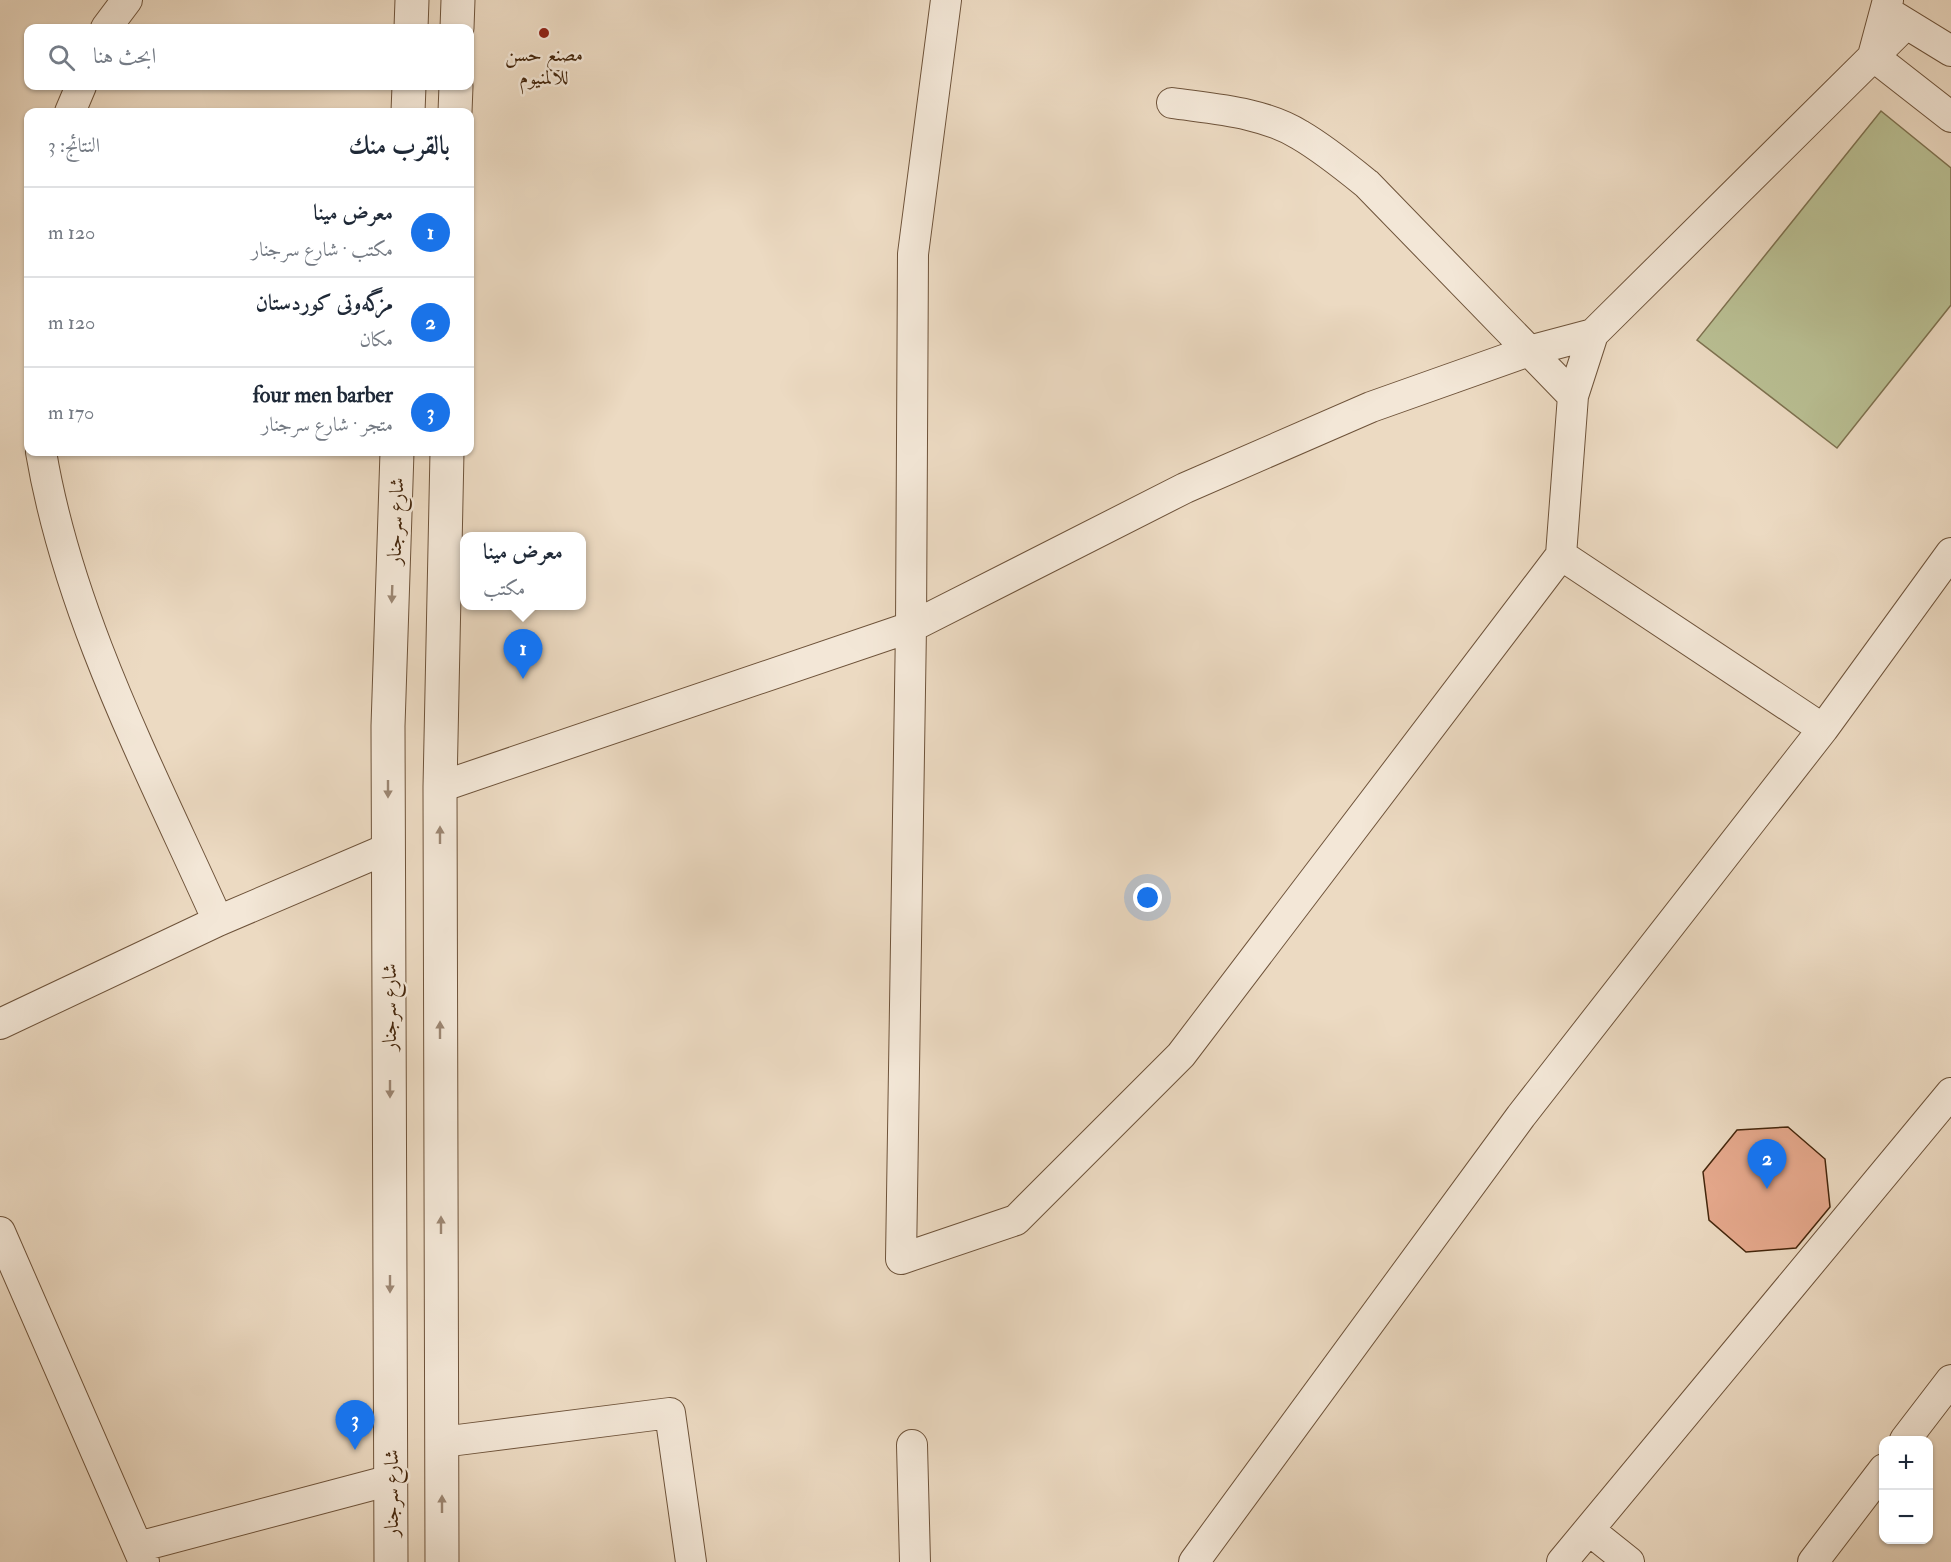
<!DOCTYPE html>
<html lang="ar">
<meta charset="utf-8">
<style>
:root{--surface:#fff;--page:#f6f6f7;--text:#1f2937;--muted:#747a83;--line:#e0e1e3;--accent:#1a73e8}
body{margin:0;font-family:"IM FELL Double Pica",Amiri,serif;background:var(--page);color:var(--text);direction:rtl}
.controls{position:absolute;right:18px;bottom:18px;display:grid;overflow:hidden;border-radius:12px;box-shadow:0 2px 4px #0004}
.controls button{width:54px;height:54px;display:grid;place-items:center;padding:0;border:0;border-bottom:2px solid var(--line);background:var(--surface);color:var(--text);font:30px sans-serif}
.you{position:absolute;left:1148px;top:898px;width:21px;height:21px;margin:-15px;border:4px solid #fff;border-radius:50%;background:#1a73e8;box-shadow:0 0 0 9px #1a73e833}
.badge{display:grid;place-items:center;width:39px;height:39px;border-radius:50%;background:var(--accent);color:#fff;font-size:20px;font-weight:700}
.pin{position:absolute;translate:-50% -50px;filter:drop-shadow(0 2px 3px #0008)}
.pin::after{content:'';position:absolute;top:32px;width:21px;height:18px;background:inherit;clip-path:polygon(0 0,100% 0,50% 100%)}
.popup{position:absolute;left:460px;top:532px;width:126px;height:78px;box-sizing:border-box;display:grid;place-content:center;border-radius:12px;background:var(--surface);filter:drop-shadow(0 2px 4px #0005);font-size:20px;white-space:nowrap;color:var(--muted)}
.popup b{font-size:22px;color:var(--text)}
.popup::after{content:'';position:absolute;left:50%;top:100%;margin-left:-12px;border:12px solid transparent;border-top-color:var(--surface)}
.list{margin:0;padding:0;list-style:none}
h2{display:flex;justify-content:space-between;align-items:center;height:78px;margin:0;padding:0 24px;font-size:26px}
h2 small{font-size:20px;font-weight:400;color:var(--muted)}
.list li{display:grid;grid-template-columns:39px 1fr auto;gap:18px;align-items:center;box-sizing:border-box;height:90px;padding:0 24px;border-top:2px solid var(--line)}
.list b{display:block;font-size:22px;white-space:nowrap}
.list p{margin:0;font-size:20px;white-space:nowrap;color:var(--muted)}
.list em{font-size:20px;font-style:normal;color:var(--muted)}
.icon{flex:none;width:33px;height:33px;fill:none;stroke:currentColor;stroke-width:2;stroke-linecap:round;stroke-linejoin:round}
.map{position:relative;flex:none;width:1951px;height:1562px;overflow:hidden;direction:ltr}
.search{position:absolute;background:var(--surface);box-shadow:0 2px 4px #0004;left:24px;top:24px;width:450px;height:66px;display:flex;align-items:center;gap:15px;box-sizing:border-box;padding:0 21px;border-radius:12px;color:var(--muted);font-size:22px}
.panel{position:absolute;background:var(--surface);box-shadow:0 2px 4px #0004;left:24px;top:108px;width:450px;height:348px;border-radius:12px;direction:rtl}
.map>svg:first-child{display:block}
.green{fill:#b9bf93;stroke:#7e7250;stroke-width:1.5}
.building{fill:#e6a98d;stroke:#44260c;stroke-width:1.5}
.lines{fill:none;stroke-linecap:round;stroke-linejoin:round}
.minor-casing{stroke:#6e533a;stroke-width:32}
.tertiary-casing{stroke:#6e533a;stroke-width:35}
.minor{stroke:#f3e7d7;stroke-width:30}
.tertiary{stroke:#f3e7d7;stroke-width:33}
.oneway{fill:#9c8672}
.poi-dot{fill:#8f2418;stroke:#f3e7d7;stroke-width:2}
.labels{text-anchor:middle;stroke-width:5;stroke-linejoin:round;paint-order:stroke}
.poi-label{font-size:20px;fill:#44260c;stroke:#f3e7d7}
.street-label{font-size:20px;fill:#44260c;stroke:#f3e7d7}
</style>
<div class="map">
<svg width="1951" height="1562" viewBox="0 0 1951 1562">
<rect width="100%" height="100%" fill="#ecdac2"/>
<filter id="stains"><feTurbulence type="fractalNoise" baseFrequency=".00333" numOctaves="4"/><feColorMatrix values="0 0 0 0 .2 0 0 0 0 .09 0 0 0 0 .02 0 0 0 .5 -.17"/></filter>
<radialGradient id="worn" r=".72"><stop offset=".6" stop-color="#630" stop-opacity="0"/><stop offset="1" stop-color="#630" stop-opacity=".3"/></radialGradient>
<path class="green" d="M1881,111L1951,168V305L1837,448L1697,340Z"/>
<path class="building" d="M1788,1127L1825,1159L1830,1207L1796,1248L1746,1252L1709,1220L1703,1172L1737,1130Z"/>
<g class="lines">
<g class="minor-casing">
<path id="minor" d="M946,0L913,254L911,627L901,1259L1016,1220L1181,1055L1561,555L1573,396L1593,334L1906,24
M1888,0L1873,56L1951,117
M1889,13L1951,51
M106,28L127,0
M1172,103C1214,109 1263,112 1300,135C1324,149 1346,167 1367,184L1573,396
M70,112L81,86
M41,452C69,617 150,769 218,921
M1561,555L1823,729
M440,787L911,627L1185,488L1371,407L1529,351L1593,334
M0,1024L218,921L389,848
M0,1232L144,1562
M1905,1440L1951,1380
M442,1442L670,1413L691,1562
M912,1445L915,1562
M1589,1530L1629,1562
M138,1547L391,1480
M1194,1562L1521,1116L1823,729L1951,553
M1562,1562L1951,1093
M1813,1562L1884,1469"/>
</g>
<g class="tertiary-casing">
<path id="tertiary" d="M411,28L412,0
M457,28L458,0
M408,112L409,86
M455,112L456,86
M391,1562L388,726L397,452
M442,1562L440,787L447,452"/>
</g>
<use href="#minor" class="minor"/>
<use href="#tertiary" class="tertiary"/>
</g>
<defs><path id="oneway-solid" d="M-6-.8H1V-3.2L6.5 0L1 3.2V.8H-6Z" transform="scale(1.5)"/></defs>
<g class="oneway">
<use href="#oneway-solid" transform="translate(392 594) rotate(92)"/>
<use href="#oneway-solid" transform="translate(388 789) rotate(90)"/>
<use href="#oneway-solid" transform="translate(440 835) rotate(-90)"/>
<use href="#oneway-solid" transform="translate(440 1030) rotate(-90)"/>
<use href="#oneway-solid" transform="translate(390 1089) rotate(90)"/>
<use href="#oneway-solid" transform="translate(441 1225) rotate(-90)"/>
<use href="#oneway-solid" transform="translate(390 1284) rotate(90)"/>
<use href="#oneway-solid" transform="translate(442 1504) rotate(-90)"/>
</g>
<circle class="poi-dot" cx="544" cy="33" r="6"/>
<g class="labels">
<g class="poi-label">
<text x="544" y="61">مصنع حسن<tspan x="544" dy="23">للالمنيوم</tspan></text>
</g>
<g class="street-label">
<text transform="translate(395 521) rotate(-88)" y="7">شارع سرجنار</text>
<text transform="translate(389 1007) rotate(-90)" y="7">شارع سرجنار</text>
<text transform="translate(391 1493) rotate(-90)" y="7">شارع سرجنار</text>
</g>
</g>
<rect width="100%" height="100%" filter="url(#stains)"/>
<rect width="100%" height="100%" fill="url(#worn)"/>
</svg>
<div class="controls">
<button>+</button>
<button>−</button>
</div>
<div class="you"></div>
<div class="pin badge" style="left:523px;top:679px">1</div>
<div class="popup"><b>معرض مينا</b>مكتب</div>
<div class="pin badge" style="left:1767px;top:1189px">2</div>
<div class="pin badge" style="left:355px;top:1450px">3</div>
<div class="search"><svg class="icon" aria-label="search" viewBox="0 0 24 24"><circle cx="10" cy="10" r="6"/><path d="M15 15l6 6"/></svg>ابحث هنا</div>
<section class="panel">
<h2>بالقرب منك<small>النتائج: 3</small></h2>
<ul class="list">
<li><span class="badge">1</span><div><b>معرض مينا</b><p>مكتب · شارع سرجنار</p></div><em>120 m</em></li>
<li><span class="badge">2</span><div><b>مزگەوتی کوردستان</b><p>مكان</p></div><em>120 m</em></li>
<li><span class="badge">3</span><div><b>four men barber</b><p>متجر · شارع سرجنار</p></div><em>170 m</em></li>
</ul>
</section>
</div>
